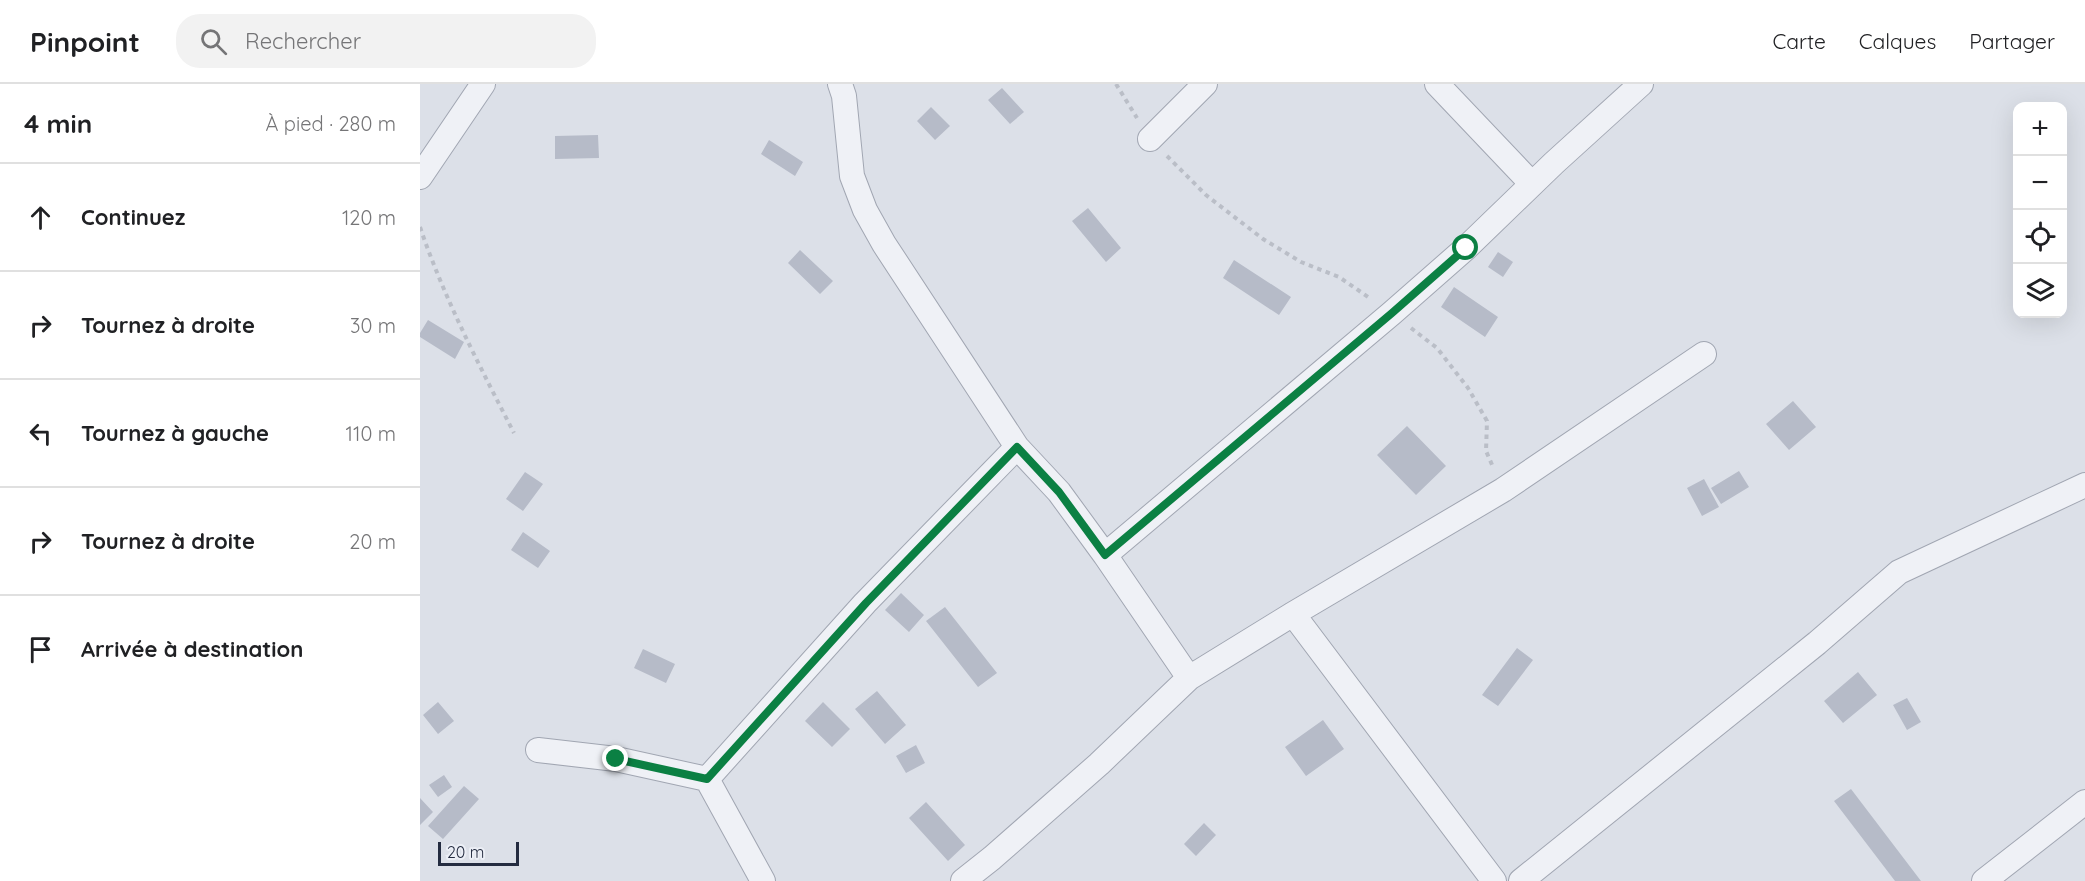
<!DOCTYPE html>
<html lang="fr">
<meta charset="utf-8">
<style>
:root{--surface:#fff;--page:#f2f2f2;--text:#202124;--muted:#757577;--line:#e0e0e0}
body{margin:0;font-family:Quicksand,sans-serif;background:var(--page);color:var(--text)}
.controls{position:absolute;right:18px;top:18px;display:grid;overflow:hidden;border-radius:12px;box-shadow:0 6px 24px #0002}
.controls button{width:54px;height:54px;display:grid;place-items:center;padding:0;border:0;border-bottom:2px solid var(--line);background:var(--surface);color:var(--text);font:30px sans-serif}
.scale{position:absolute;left:18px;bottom:15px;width:81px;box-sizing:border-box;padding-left:6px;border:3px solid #242c40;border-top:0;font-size:16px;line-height:21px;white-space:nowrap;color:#242c40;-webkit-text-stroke:4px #eceff6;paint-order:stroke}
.stop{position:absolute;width:18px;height:18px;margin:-14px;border:4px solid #0b8043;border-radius:50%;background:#fff}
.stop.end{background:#0b8043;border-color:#fff;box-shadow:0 2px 6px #0008}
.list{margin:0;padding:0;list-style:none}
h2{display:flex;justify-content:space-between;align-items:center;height:78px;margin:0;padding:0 24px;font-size:26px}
h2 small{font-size:20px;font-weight:400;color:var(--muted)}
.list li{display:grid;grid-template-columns:39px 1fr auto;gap:18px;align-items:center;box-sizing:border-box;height:108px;padding:0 24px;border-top:2px solid var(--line)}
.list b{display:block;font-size:22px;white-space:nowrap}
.list em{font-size:20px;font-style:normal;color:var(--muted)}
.icon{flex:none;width:33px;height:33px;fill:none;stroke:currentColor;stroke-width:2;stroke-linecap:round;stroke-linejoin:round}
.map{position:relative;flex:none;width:1665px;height:797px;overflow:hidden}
header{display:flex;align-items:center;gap:36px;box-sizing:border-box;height:84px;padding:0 30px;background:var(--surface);border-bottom:2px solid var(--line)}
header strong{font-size:28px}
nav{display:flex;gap:33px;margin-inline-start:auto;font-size:21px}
.search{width:420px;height:54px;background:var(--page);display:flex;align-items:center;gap:15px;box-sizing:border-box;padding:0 21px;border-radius:24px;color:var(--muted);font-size:22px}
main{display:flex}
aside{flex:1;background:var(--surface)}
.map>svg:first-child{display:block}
.building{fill:#b6bbc8}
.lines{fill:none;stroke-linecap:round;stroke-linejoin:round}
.street-casing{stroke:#a1a6b2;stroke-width:26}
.path{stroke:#babec7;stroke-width:4;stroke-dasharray:4.5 4.5;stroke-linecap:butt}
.street{stroke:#eff1f6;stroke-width:24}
.route{stroke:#0b8043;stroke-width:8}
</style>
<header>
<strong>Pinpoint</strong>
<div class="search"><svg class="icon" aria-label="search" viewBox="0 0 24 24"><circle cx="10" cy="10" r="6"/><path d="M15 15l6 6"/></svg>Rechercher</div>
<nav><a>Carte</a><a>Calques</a><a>Partager</a></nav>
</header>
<main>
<aside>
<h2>4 min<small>À pied · 280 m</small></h2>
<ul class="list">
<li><svg class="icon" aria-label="ahead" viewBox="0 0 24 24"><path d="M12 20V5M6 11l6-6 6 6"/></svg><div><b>Continuez</b></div><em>120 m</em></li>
<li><svg class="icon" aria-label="right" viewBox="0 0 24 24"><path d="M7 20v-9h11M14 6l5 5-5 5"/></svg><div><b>Tournez à droite</b></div><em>30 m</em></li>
<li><svg class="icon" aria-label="left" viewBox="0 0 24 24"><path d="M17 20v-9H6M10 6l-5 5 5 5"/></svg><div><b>Tournez à gauche</b></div><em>110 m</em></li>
<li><svg class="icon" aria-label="right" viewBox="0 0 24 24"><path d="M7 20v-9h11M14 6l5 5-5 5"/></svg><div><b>Tournez à droite</b></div><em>20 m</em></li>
<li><svg class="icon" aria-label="arrive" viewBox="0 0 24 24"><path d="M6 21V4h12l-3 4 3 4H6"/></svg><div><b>Arrivée à destination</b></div></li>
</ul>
</aside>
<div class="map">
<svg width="1665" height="797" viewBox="0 0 1665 797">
<rect width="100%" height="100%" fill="#dce0e8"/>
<path class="building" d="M582,4L604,28L590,40L568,16Z
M511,23L530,42L515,56L497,37Z
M178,51L179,74L135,75V52Z
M349,56L383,78L375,92L341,70Z
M668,124L701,164L686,178L652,137Z
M380,166L413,197L400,210L368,179Z
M1078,168L1093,178L1083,193L1068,183Z
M814,176L871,213L859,231L803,194Z
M1034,203L1078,233L1065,253L1021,223Z
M8,236L44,258L35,275L0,253V249Z
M1373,317L1396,343L1369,366L1346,340Z
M987,342L1026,382L996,411L957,371Z
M1319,387L1329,403L1301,420L1291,404Z
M105,388L123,400L103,427L86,415Z
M1284,395L1299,423L1282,432L1267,404Z
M103,448L130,467L118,484L91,466Z
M481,509L504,531L489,548L465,526Z
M525,523L577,589L558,603L506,537Z
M1097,564L1113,576L1078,622L1062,611Z
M223,565L255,580L246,599L214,584Z
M1438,588L1457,611L1423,639L1404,617Z
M457,607L486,641L465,660L435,625Z
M1487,614L1501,638L1487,646L1473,621Z
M18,618L34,637L18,650L3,631Z
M403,618L430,645L412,663L385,637Z
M903,636L924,665L886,692L865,663Z
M496,661L505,679L486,689L476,672Z
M24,691L32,703L18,713L9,701Z
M44,702L59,715L23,755L8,742Z
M1431,705L1501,797H1475L1414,717Z
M0,714L13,728L0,741Z
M506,718L545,761L528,777L489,734Z
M784,739L796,751L776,772L764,760Z"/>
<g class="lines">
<g class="street-casing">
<path id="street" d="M420,0L424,12L432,92L445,126L464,160L597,363L639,408L685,471L769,594
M1017,0L1112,100
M730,55L785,0
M0,93L63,0
M685,471L972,229L1046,164L1134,79L1221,0
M873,530L1074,797
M118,666L196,675L287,695L343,797
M287,695L445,519L597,363
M543,797L572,774L679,680L769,594L873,530L1083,406L1284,270
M1101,797L1397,559L1479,488L1665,401
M1564,797L1665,718"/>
</g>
<path class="path" d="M696,0L717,34
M747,72L786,111L843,155L881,178L919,193L951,215
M0,143C24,214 60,283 94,349
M991,244L1017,264L1048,304L1067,337L1066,367L1073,383"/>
<use href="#street" class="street"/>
</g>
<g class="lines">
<path class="route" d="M196,675L287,695L446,519L597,363L639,408L685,471L972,229L1046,164"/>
</g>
</svg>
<div class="controls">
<button>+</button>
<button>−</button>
<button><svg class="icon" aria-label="locate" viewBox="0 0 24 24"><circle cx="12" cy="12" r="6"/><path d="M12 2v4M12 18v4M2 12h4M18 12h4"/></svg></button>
<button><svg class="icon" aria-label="layers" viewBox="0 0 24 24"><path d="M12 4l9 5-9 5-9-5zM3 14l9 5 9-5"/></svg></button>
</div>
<div class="scale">20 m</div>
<div class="stop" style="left:1046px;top:164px"></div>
<div class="stop end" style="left:196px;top:675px"></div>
</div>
</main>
